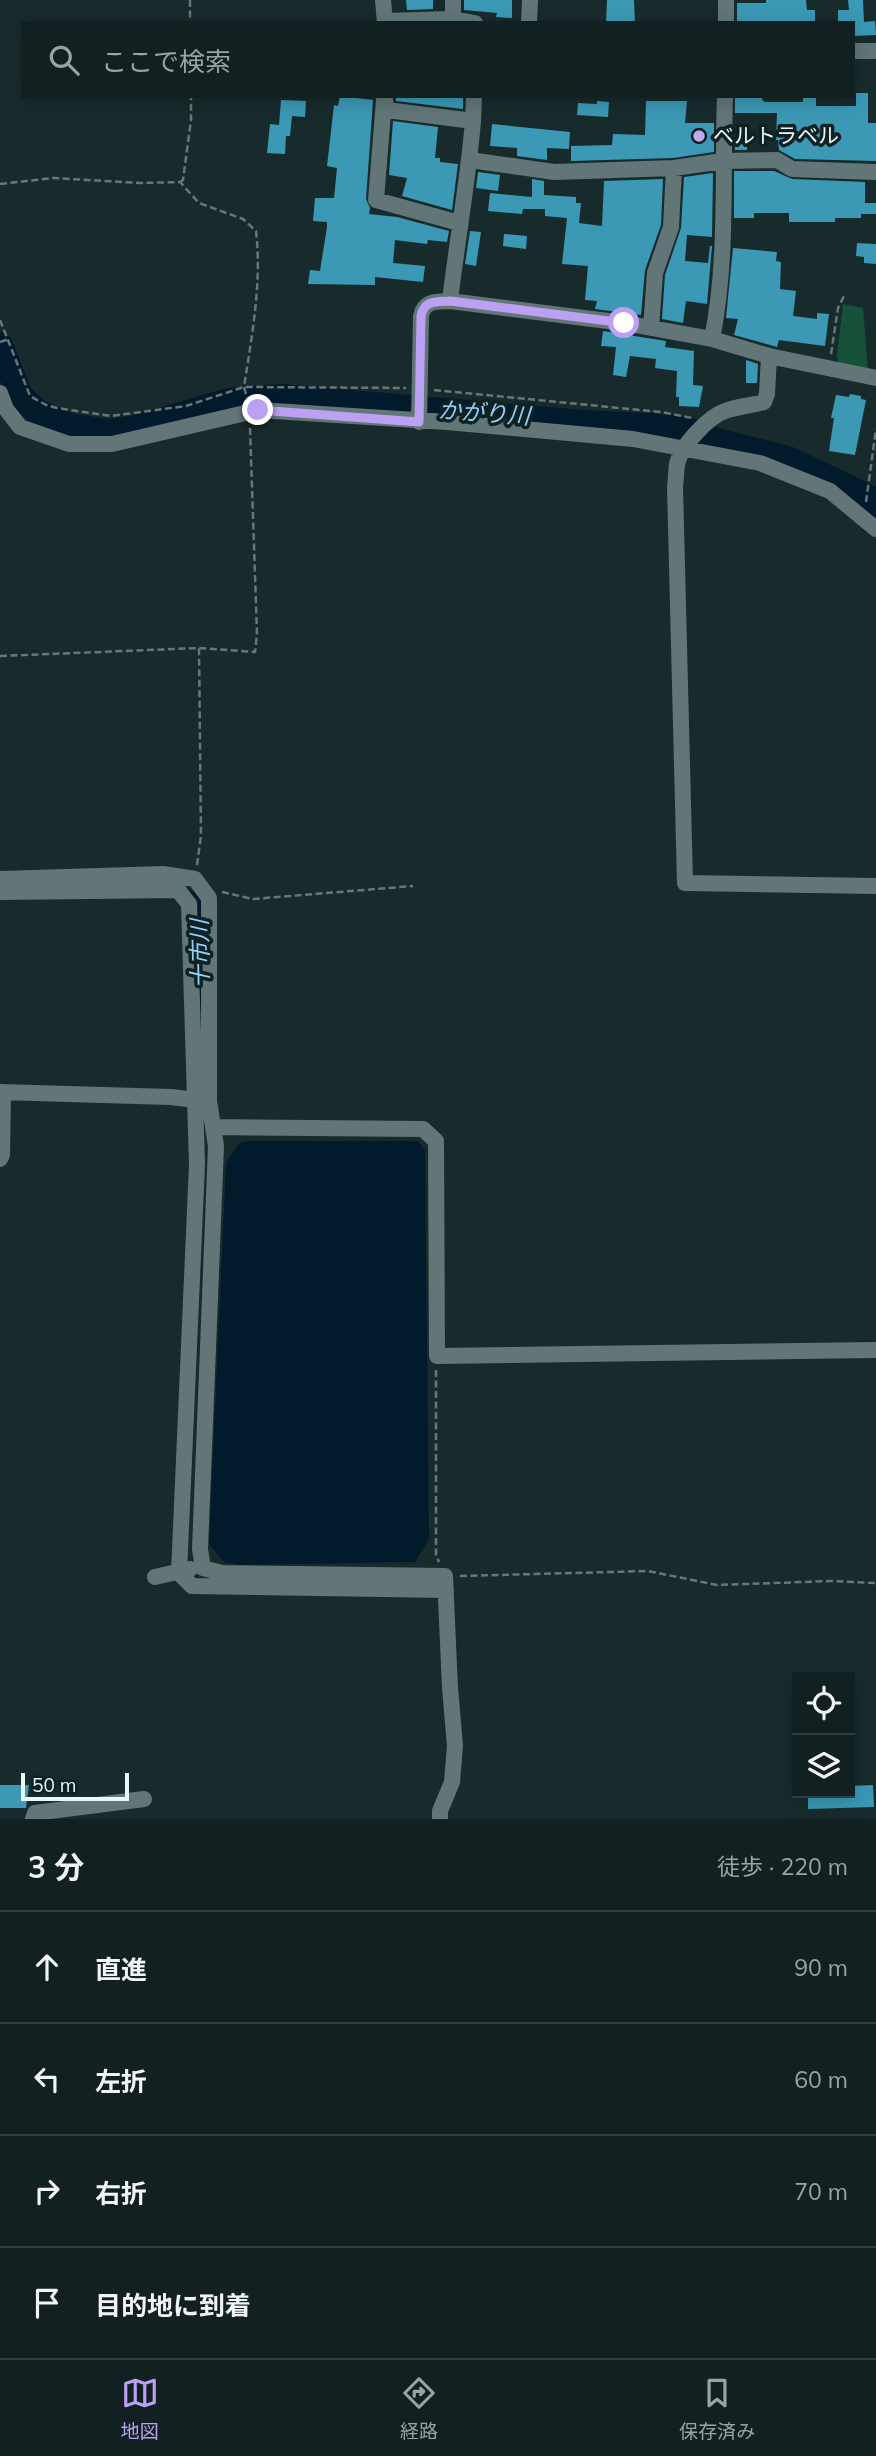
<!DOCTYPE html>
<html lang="ja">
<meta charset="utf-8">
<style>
:root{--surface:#122021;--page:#1b282a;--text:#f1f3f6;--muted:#9ca3a5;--line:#313e3f;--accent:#bca0f2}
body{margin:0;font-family:Mulish,"Noto Sans JP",sans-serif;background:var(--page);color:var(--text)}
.controls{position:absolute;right:21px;bottom:21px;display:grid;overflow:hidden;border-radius:0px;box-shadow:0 4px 18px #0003}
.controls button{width:63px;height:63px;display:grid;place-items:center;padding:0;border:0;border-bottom:2px solid var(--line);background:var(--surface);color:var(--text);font:35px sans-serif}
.scale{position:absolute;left:21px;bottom:18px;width:108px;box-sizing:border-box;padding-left:7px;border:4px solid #ebf6f7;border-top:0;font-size:19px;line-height:24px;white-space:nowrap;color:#ebf6f7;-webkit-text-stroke:5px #0f2122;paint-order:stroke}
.stop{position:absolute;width:21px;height:21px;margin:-16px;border:5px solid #bca0f2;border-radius:50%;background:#fff}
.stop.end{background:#bca0f2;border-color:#fff;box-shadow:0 2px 7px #0008}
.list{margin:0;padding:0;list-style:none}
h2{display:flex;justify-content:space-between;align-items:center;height:91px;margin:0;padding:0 28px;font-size:30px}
h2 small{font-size:23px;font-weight:400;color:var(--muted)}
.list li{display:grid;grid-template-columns:46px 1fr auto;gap:21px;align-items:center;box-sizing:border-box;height:112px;padding:0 28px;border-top:2px solid var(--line)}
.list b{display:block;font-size:26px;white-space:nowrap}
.list em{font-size:23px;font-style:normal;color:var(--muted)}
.icon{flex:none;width:38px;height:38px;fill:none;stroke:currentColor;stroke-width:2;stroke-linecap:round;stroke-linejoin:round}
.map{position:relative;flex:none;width:876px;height:1819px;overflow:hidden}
.search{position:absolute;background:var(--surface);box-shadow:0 4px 18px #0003;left:21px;right:21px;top:21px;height:77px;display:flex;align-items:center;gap:18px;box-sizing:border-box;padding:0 24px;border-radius:0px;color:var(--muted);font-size:26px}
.sheet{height:539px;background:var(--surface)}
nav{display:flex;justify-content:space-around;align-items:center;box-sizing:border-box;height:98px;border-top:2px solid var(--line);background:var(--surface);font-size:19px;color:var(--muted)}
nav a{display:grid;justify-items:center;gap:4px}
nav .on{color:var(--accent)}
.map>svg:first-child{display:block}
.green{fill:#165139}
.water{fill:#011a2c}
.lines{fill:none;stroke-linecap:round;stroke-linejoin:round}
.stream{stroke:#011a2c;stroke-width:4.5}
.river{stroke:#011a2c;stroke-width:26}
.building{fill:#3b99b6}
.path{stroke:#677778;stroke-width:2.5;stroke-dasharray:7 3.5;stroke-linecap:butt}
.minor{stroke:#627678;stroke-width:16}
.route{stroke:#bca0f2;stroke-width:9}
.poi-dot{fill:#c3a7f2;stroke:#0f2122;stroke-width:2.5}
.labels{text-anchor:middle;stroke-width:7;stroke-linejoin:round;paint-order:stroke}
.poi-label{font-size:21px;fill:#ebf6f7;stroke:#0f2122;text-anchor:start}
.water-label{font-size:23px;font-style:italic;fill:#92d0fe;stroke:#0f2122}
</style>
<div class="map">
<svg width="876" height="1819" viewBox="0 0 876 1819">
<rect width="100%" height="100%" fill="#182b2c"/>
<path class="green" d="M843,304L863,308L868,370L838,362L837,356Z"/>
<path class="water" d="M249,1141H418L425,1150L429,1539L415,1562L239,1565L224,1562L209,1544L226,1163L239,1143Z"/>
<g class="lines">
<path class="stream" d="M187,891L200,898L201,1046"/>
<path class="river" d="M0,345L20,396L38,412L69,426L109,432L136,428L229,401L283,397L582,423L651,426L690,431L720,442L788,459L872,499L876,504"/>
</g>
<path class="building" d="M406,0H433V9L407,10Z
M464,0H512V18L496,17L497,13L464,10Z
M607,0H634L635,23H606Z
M766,0H806L807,10H815V23H737V3H766Z
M848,0H863L864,22L875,21L876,35L853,36V23H838V10H849Z
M856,93H868V123H876V161L795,159L779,150L778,140H776L777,113H735V96H762V100L765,102H803V96H816V106H856Z
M340,96L373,100L366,199L370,208L369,214L397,217L449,231L447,242L428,240L427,244L395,240L393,263L425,266L423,282L375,277V285L308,284L310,270L320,271L327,227V222L313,221L315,198H334L337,168L327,166L334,105L338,106Z
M399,96H463V109L396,101V97Z
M281,100L306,101L305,117L292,116L290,136H286L285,154L267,153L270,124L279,125Z
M597,101L609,102L608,117L577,115L578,103L597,104Z
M646,101H687L685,123H714V152L673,158L571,161V146L612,145L613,134L645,135Z
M393,121L438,127L435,158H440V162L458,164L452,210L402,196L407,178L389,175Z
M492,124L570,132L569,149L547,148V160L517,156V148L490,146Z
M735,138L747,140V150H735Z
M734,171H774L792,179L865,182V203H876V214H861V218H835V222H789V213H754V218H734Z
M478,172L500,175L498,191L476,188Z
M713,173L712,237L687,235L685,261L708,263L710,246H712L707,304L686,301L683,323L662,319L665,275L681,228L684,177Z
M532,179L544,181V195L576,197V203H581L579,223L602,226L604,181L663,179L661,225L645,270L641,315L595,309L597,301L585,300L588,266L562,264L567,218L545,216V209H523L522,214L488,211L490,193L532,197Z
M470,231L481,232L476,266L465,264Z
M504,234L527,236L526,249L503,246Z
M857,243L876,244V264L864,263V257L856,256Z
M733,248L777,252L776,261L781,262L780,289L796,291L793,316L817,319V313L829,314L825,346L779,340L777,347L734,335L738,319L726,318Z
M603,331L666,341L665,347L694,351L693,385L703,386L699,407L679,406V397H676L677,371L655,368L656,359L630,356L626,377L613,375L616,347L601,346Z
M746,360L758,364L757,383H746Z
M850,394L861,396V399L866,400L855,455L829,451L834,418H831L836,395L849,397Z
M0,1785H29L26,1808H0Z
M873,1785L874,1807L808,1809V1793H850V1786Z"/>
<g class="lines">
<path class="path" d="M190,0V23
M180,182L183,180L191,120V96
M0,184L53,178L140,183L180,182L199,203L243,219L256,231C262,283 252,335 244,387L247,398
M0,320L30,396L46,405L57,408L111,416L186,406L244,387L406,388
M0,342L9,339
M831,354L838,308L845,294
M434,390L661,412L692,418
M866,502L876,429
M0,656L199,648L255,652L257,634L250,428
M197,865L201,836L199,648
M222,892L253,899L413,886
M436,1370V1555L439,1562
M460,1576L648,1571L717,1585L831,1581L876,1583"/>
<path class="minor" d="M383,0L385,23
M453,0V19
M726,0V23
M385,21L453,19L475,23
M529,23L530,0
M853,51H876
M384,96L387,110L473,121C468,181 457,241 450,301
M384,100L376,200L459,223
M473,121L474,96
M470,160L554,172L674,168L723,161L777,160L792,169L876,172
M651,328L655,273L671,227L674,168
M712,339C728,259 722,178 725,96
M769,356L767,394L764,402C751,406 738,406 725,411C708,417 681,446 677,464C676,471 676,479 675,487L685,883L876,886
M0,393L6,409L20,427L69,444H112L258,410L447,422L633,439L760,463L830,491L876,529
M419,422L421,316C424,300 436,302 450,301L624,323L712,339L769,356L876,378
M0,879L163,874L195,879L209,898V1101L216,1146L200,1549L203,1568L222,1573L445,1576L450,1688L455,1746L452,1782L440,1811V1819
M0,892L178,890L189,904L197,1164L179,1573L192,1586L446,1590
M0,1092L171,1097L204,1101
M213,1127L423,1129L436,1141L437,1356L876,1350
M0,1159L2,1155L3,1092
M155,1577L190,1569
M33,1819L35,1813L144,1799"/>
</g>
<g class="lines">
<path class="route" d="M258,410L419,422L421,316C424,300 436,302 450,301L624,323"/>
</g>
<circle class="poi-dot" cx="699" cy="136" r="7"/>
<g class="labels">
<g class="poi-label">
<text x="713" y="143">ベルトラベル</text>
</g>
<g class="water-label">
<text transform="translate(484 413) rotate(4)" y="8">かがり川</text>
<text transform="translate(200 954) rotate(-91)" y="8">十市川</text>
</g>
</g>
</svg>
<div class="controls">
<button><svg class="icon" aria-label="locate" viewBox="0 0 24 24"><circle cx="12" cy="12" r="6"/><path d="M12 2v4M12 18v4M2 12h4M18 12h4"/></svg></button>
<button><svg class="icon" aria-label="layers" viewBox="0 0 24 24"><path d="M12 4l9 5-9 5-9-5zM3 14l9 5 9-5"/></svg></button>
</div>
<div class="scale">50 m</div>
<div class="stop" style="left:624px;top:323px"></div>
<div class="stop end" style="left:258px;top:410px"></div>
<div class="search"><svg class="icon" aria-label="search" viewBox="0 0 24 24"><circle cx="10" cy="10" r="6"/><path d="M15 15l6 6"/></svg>ここで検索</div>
</div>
<section class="sheet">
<h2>3 分<small>徒歩 · 220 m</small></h2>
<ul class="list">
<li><svg class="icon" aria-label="ahead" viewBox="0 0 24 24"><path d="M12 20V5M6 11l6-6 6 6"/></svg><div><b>直進</b></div><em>90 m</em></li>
<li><svg class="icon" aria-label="left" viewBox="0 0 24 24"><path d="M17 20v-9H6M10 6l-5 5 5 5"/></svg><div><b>左折</b></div><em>60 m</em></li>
<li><svg class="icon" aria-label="right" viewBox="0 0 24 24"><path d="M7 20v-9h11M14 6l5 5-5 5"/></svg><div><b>右折</b></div><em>70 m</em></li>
<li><svg class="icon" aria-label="arrive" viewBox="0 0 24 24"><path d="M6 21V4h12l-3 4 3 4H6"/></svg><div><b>目的地に到着</b></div></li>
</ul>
</section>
<nav>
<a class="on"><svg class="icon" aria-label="map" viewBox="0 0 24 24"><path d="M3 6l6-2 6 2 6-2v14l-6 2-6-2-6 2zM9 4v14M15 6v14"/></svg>地図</a>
<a><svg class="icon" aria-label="directions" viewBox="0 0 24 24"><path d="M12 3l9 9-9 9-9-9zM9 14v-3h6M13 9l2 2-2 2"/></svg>経路</a>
<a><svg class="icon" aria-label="saved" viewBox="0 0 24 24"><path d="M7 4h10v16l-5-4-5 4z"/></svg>保存済み</a>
</nav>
